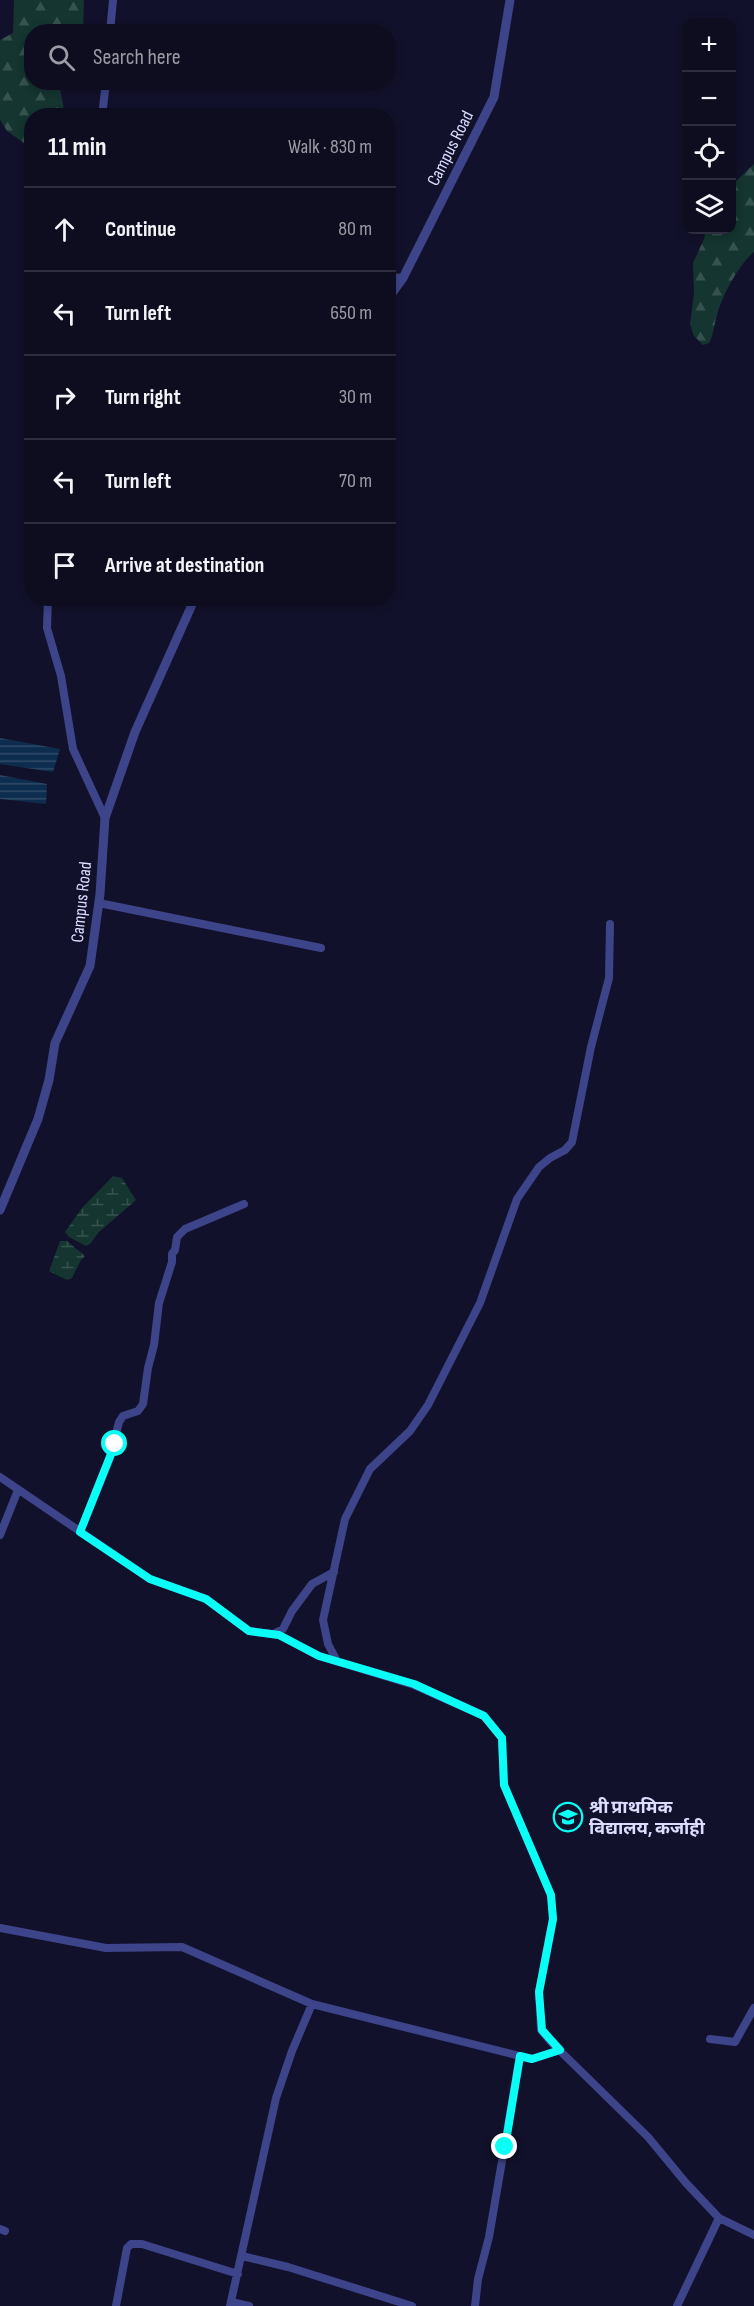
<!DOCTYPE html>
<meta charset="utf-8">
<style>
:root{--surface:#0e0d20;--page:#1c1b2d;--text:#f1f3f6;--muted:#9b9ca5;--line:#2e2d3e}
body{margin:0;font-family:"Sofia Sans Condensed","Noto Sans Devanagari",sans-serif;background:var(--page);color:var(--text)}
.controls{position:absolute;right:18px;top:18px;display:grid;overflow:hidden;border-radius:12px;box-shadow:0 3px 9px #0003}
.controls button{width:54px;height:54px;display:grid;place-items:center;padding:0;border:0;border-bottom:2px solid var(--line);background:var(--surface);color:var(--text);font:30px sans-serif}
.stop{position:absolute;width:18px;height:18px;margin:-14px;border:4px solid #09fef6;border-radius:50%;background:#fff}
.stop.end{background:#09fef6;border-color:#fff;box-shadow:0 2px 6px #0008}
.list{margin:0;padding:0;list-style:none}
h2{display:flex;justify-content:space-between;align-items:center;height:78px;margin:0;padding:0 24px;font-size:26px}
h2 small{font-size:20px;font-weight:400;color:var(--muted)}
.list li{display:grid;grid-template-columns:39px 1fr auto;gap:18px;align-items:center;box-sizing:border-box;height:84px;padding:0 24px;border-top:2px solid var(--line)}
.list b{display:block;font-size:22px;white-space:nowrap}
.list em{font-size:20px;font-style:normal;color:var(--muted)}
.icon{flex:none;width:33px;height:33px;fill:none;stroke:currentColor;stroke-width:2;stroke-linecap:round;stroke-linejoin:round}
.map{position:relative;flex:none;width:754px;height:2306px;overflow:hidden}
.search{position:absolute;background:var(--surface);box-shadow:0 3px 9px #0003;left:24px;top:24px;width:372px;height:66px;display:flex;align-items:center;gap:15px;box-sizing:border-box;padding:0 21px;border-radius:24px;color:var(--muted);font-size:22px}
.panel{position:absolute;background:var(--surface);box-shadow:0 3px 9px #0003;left:24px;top:108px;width:372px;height:498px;border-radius:24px}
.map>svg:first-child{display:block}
.forest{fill:url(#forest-firs)}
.wetland{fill:url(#wetland-marsh)}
.water{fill:url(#water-rules)}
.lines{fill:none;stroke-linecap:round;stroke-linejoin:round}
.minor{stroke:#3d448a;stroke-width:8}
.tertiary{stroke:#3d448a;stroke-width:9}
.route{stroke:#09fef6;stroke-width:8}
.labels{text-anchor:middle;stroke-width:4.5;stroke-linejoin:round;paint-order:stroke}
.street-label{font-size:18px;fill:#dcdcff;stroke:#12112b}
.poi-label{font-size:18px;font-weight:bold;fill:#dcdcff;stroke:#12112b;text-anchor:start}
</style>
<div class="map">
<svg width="754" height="2306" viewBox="0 0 754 2306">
<defs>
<pattern id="forest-firs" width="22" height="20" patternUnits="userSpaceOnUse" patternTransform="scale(1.5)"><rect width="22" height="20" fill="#143530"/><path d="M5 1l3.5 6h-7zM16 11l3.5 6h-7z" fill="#36524f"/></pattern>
<pattern id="wetland-marsh" width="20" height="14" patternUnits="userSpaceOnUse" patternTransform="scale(1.5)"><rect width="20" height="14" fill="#143530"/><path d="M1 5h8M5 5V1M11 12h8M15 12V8" fill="none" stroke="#36524f"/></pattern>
<pattern id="water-rules" width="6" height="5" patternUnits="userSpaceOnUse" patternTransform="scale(1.5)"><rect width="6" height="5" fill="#0d2d4e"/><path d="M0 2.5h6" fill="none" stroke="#304b69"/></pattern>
</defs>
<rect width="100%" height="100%" fill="#12112b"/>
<path class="forest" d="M14,0H84L83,31L32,32V82L59,83L65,115L32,116L31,148L7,131L0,120V40L13,33Z
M754,164V252C739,264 722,296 717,315C714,324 714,334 709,343L703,345L694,336L690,324L694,294L693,263L704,239L706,230H732V185Z"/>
<path class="wetland" d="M113,1176L122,1178L136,1200L99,1232L90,1244L86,1246L69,1237L65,1232L82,1208Z
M60,1241H67L85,1256L81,1260L72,1278L67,1280L49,1271Z"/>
<path class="water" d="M0,738L60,749L53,772L0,764Z
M0,775L47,784L46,804L0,799Z"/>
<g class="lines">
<path class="minor" d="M110,32L113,0
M102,116L106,82
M388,277L403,278
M48,598L47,628L61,676L73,749L105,818
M99,903L321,948
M0,1477L150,1579L206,1599L249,1631L279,1635L319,1656L414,1685L484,1716L502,1738L504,1785L551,1895L553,1919L539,1992L541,2030L551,2042L648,2137L686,2183L719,2218L754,2235
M80,1532L110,1458L119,1422L123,1416L138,1411L143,1404L148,1368L154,1345L159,1303L172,1262V1254L175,1250L177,1237L185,1229L244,1204
M0,1535L18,1490
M275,1633L283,1629L292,1611L312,1584L334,1572
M337,1661L328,1644L323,1620L345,1519L370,1469L410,1431L428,1405L480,1303L517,1199L539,1167L550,1158L565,1150L572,1142L591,1047L609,978L610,924
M0,1928L106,1948L182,1947L312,2004L532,2059L560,2050
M710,2039L735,2042L754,2008
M0,2229L5,2231
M242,2256L288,2267L412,2306
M231,2302L249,2306
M116,2306L127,2248L131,2244H142L238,2274
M230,2306L276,2098L292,2051L312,2004
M475,2306L478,2279L489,2237L520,2056
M677,2306L719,2218"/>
<path class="tertiary" d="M388,299L403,278L494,97L510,0
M0,1210L38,1119L49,1080L55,1043L90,966L100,894L105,818L135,732L195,598"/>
</g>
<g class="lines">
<path class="route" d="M115,1444L80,1532L150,1579L206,1599L249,1631L279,1635L319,1656L414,1684L484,1716L502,1738L504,1785L551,1895L553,1919L539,1992L542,2030L560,2050L532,2059L520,2056L505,2147"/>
</g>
<defs>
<g id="school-ring" transform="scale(1.5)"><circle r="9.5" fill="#12112b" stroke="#09fef6" stroke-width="1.5"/><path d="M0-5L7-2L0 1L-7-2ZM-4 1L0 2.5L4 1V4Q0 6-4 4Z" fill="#09fef6"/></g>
</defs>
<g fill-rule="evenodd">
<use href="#school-ring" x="568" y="1817"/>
</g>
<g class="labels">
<g class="street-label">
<text transform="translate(450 148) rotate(-63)" y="6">Campus Road</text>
<text transform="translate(81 902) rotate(-84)" y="6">Campus Road</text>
</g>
<g class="poi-label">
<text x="589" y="1813">श्री प्राथमिक<tspan x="589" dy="21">विद्यालय, कर्जाही</tspan></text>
</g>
</g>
</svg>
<div class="controls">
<button>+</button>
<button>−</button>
<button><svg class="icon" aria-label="locate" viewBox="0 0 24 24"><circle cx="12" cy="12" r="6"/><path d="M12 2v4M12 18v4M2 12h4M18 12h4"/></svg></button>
<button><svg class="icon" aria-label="layers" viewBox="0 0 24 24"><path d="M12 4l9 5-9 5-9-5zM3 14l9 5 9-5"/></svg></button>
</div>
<div class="stop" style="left:115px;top:1444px"></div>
<div class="stop end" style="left:505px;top:2147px"></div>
<div class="search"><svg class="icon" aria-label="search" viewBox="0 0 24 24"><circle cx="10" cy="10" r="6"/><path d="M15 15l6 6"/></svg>Search here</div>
<section class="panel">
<h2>11 min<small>Walk · 830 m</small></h2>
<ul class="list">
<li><svg class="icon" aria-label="ahead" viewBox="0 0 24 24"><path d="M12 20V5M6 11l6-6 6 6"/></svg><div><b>Continue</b></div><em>80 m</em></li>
<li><svg class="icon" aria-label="left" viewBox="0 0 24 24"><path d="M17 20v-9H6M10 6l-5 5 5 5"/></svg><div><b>Turn left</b></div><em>650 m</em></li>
<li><svg class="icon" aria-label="right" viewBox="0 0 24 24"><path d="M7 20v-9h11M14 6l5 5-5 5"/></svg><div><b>Turn right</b></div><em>30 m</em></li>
<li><svg class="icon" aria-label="left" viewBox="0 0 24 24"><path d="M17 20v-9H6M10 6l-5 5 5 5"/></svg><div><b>Turn left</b></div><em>70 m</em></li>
<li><svg class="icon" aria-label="arrive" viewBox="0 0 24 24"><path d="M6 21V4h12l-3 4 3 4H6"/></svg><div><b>Arrive at destination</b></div></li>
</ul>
</section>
</div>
